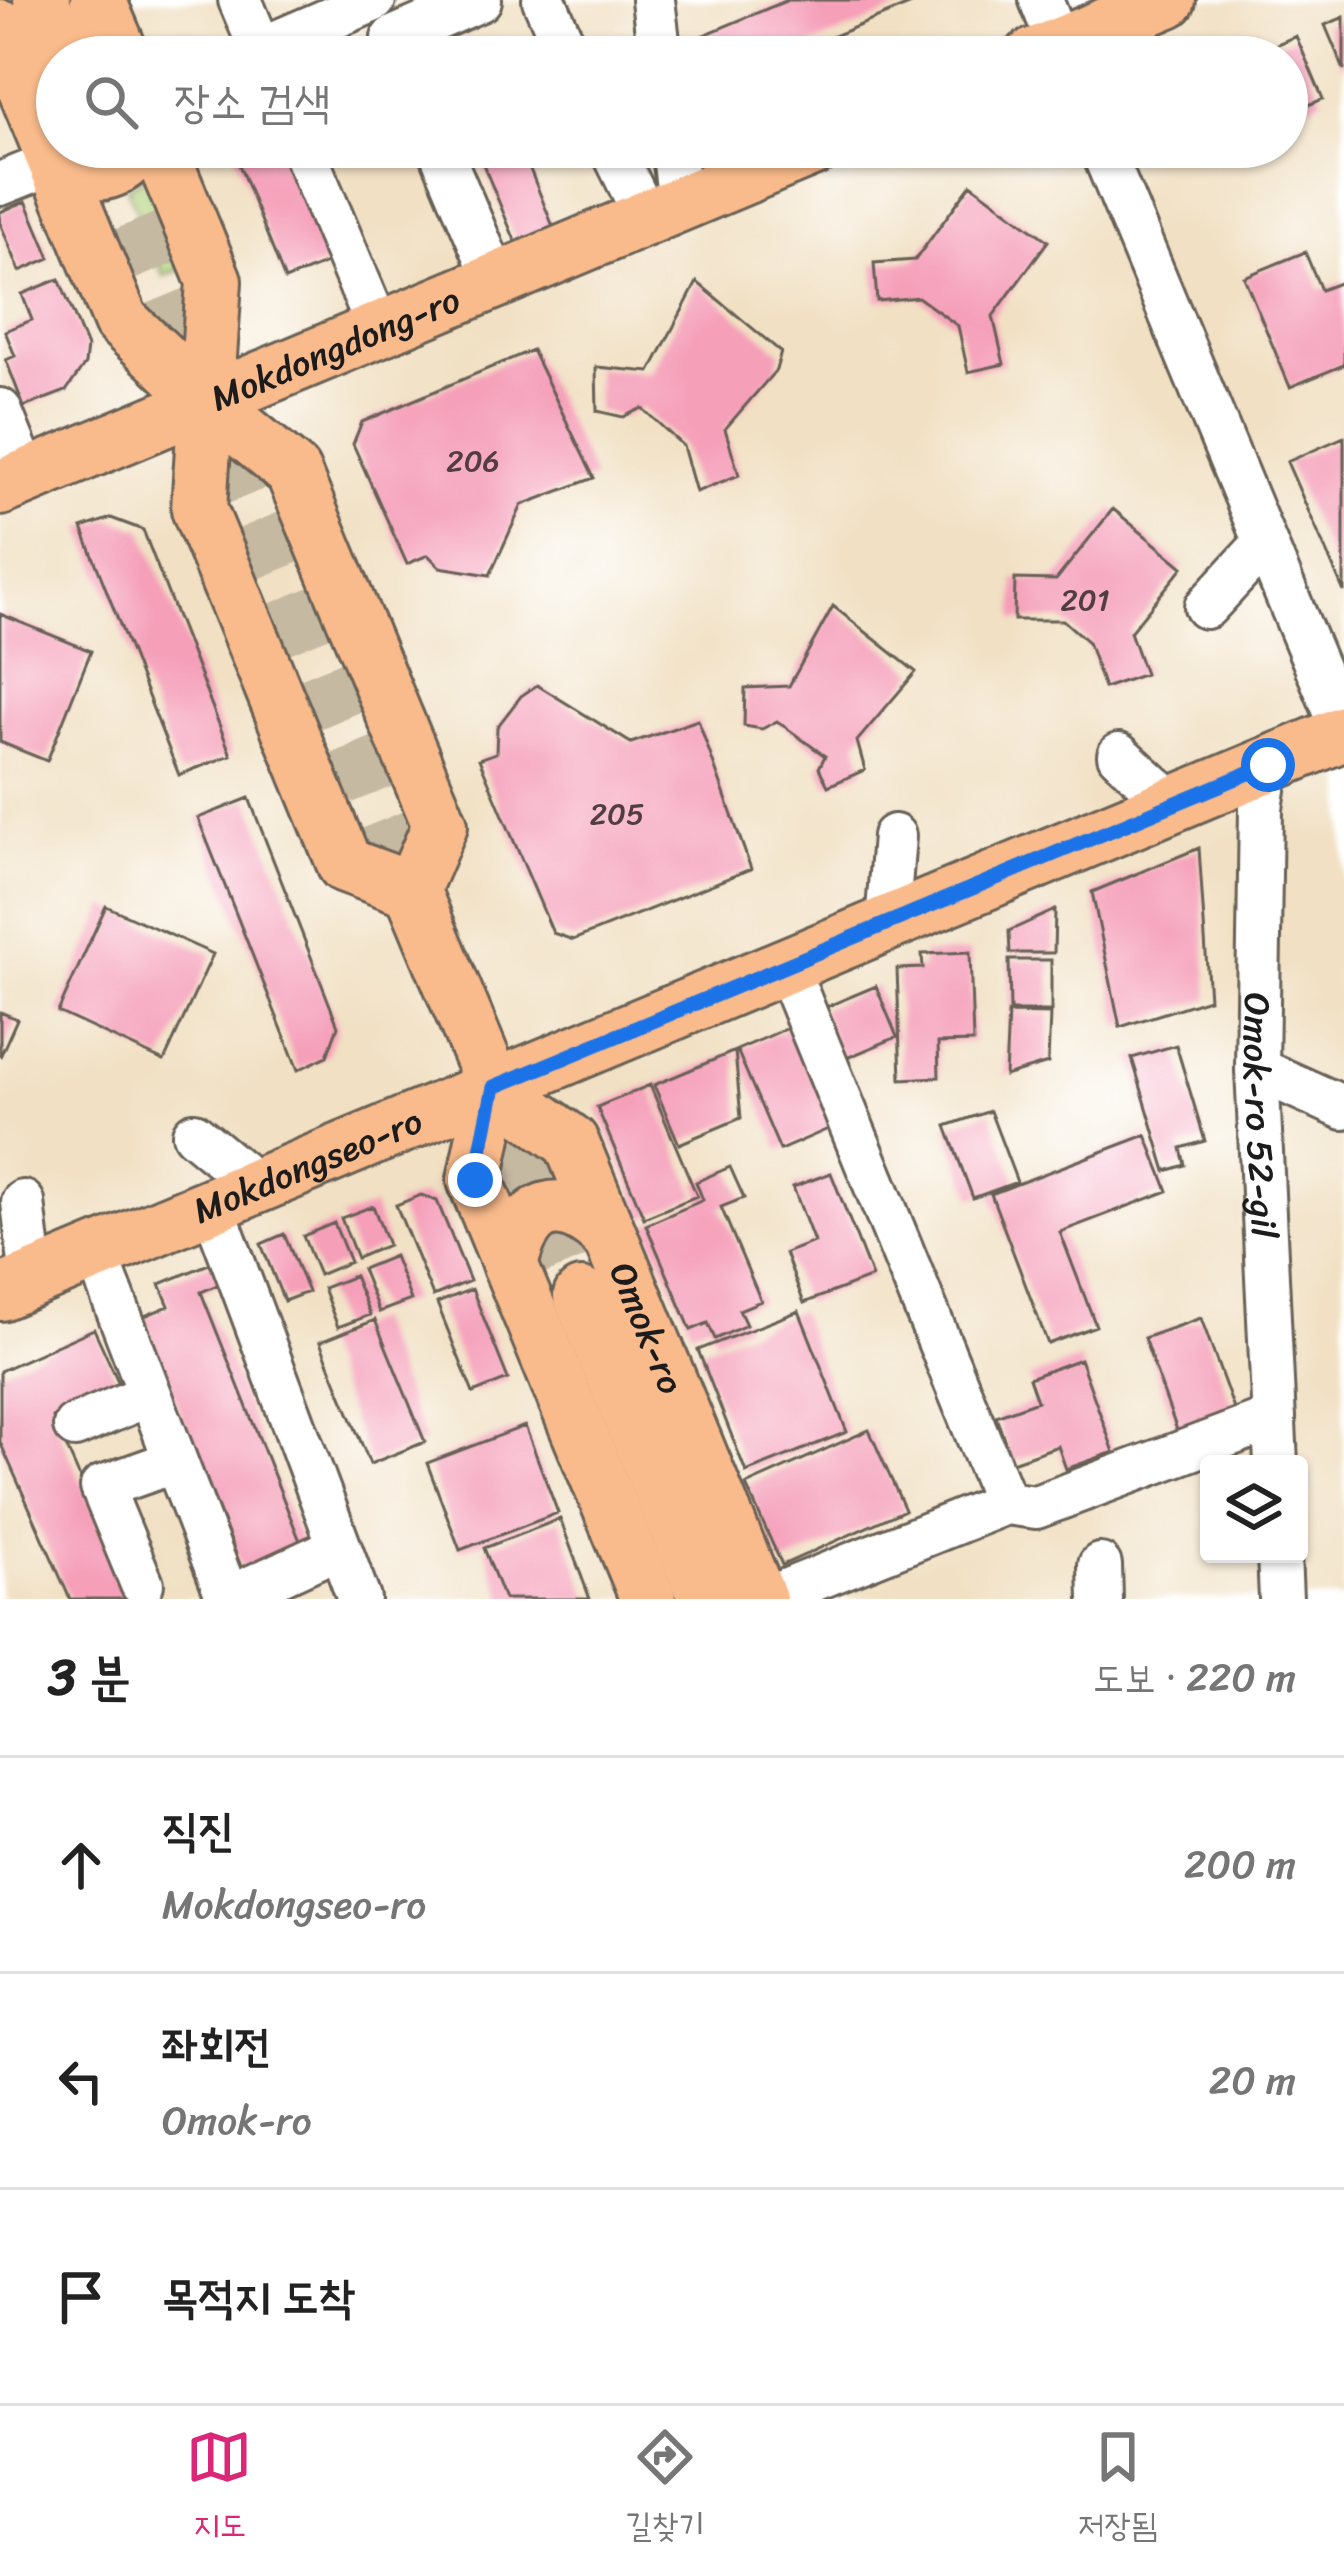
<!DOCTYPE html>
<html lang="ko">
<meta charset="utf-8">
<style>
:root{--surface:#fff;--page:#f6f6f6;--text:#222;--muted:#767676;--line:#e0e0e0;--accent:#db2777}
body{margin:0;font-family:Sriracha,"Poor Story",sans-serif;background:var(--page);color:var(--text)}
.controls{position:absolute;right:36px;bottom:36px;display:grid;overflow:hidden;border-radius:12px;box-shadow:0 3px 9px #0004}
.controls button{width:108px;height:108px;display:grid;place-items:center;padding:0;border:0;border-bottom:3px solid var(--line);background:var(--surface);color:var(--text);font:60px sans-serif}
.stop{position:absolute;width:36px;height:36px;margin:-27px;border:9px solid #1a73e8;border-radius:50%;background:#fff}
.stop.end{background:#1a73e8;border-color:#fff;box-shadow:0 3px 12px #0008}
.list{margin:0;padding:0;list-style:none}
h2{display:flex;justify-content:space-between;align-items:center;height:156px;margin:0;padding:0 48px;font-size:51px}
h2 small{font-size:39px;font-weight:400;color:var(--muted)}
.list li{display:grid;grid-template-columns:78px 1fr auto;gap:36px;align-items:center;box-sizing:border-box;height:216px;padding:0 48px;border-top:3px solid var(--line)}
.list b{display:block;font-size:45px;white-space:nowrap}
.list p{margin:0;font-size:39px;white-space:nowrap;color:var(--muted)}
.list em{font-size:39px;font-style:normal;color:var(--muted)}
.icon{flex:none;width:66px;height:66px;fill:none;stroke:currentColor;stroke-width:2;stroke-linecap:round;stroke-linejoin:round}
.map{position:relative;flex:none;width:1344px;height:1599px;overflow:hidden}
.search{position:absolute;background:var(--surface);box-shadow:0 3px 9px #0004;left:36px;right:36px;top:36px;height:132px;display:flex;align-items:center;gap:30px;box-sizing:border-box;padding:0 42px;border-radius:66px;color:var(--muted);font-size:45px}
.sheet{height:804px;background:var(--surface)}
nav{display:flex;justify-content:space-around;align-items:center;box-sizing:border-box;height:168px;border-top:3px solid var(--line);background:var(--surface);font-size:33px;color:var(--muted)}
nav a{display:grid;justify-items:center;gap:6px}
nav .on{color:var(--accent)}
.map>svg:first-child{display:block}
.green{fill:#b2d179;stroke:#67764a;stroke-width:3}
.building{fill:#f59fb9}
.lines{fill:none;stroke-linecap:round;stroke-linejoin:round}
.major-tunnel{stroke:#c6b9a2;stroke-width:54;stroke-dasharray:54 27;stroke-linecap:butt}
.minor-casing{stroke:#676156;stroke-width:48}
.major-casing{stroke:#676156;stroke-width:60}
.minor{stroke:#fff;stroke-width:42}
.major{stroke:#fabb8c;stroke-width:54}
.route{stroke:#1a73e8;stroke-width:15}
.labels{text-anchor:middle;stroke-width:9;stroke-linejoin:round;paint-order:stroke}
.number-label{font-size:30px;fill:#523d43}
.street-label{font-size:36px;fill:#1c1c1c;stroke:#fff}
</style>
<div class="map">
<svg width="1344" height="1599" viewBox="0 0 1344 1599">
<rect width="100%" height="100%" fill="#fff"/>
<filter id="ink" filterUnits="userSpaceOnUse"><feTurbulence type="fractalNoise" baseFrequency=".00833" numOctaves="2"/><feDisplacementMap in="SourceGraphic" scale="24" xChannelSelector="R" yChannelSelector="G"/><feConvolveMatrix kernelMatrix="1 2 1 2 8 2 1 2 1" color-interpolation-filters="sRGB"/></filter>
<filter id="wash" filterUnits="userSpaceOnUse"><feTurbulence type="fractalNoise" baseFrequency=".004" numOctaves="4" result="noise"/><feDisplacementMap in="SourceGraphic" scale="48" xChannelSelector="R" yChannelSelector="G"/><feGaussianBlur stdDeviation="2.7" result="paint"/><feColorMatrix in="noise" values="0 0 0 0 0 0 0 0 0 0 0 0 0 0 0 0 0 1.4 0 .05"/><feComposite in="paint" operator="in"/></filter>
<g filter="url(#wash)">
<rect width="100%" height="100%" fill="#f1e0c3"/>
<path class="green" d="M154,173L200,261L164,276L127,188Z"/>
<g id="blocks">
<path class="building" d="M788,0H921L783,57H694L687,42Z
M1344,17V70L1325,25Z
M1296,36L1323,99L1287,114V57H1247Z
M232,147H283L329,262L285,280Z
M490,147H521L554,229L517,245L478,152Z
M971,184L1048,241L993,316L1004,364L968,372L958,326L918,297L877,301L874,263L915,260Z
M26,201L50,258L20,271L0,223V212Z
M1305,252L1321,290L1344,281V365L1290,387L1244,277Z
M59,279L87,347L85,364L66,391L24,407L6,360L15,356L5,331L32,320L22,294Z
M697,282L781,352L776,370L725,429L739,475L696,492L683,446L642,408L623,417L597,411L596,367L650,372Z
M532,350L594,478L522,505L490,575L440,567L428,555L407,564L353,444L362,422Z
M1344,437V592L1287,462Z
M1113,509L1183,567L1130,632L1145,674L1104,688L1088,642L1063,620H1014L1015,579L1056,580Z
M111,518L143,530L231,755L179,775L82,528Z
M833,606L916,672L857,741L865,770L828,786L819,768L825,756L777,721L762,729L744,726L745,688L789,686Z
M0,614L91,651L47,761L0,742Z
M537,685L631,743L698,720L751,869L573,940L553,933L479,759L496,753L497,727L521,696Z
M249,798L338,1026L327,1056L298,1070L198,818Z
M1199,848L1209,999L1120,1027L1092,892Z
M106,906L213,954L164,1061L58,1012Z
M1055,910L1054,953H1010L1009,931Z
M970,952L973,1042L938,1043L939,1077L901,1079L897,969L923,968L922,954Z
M1009,960H1051V1011H1010Z
M876,986L897,1037L842,1060L821,1009Z
M0,1012L17,1019L0,1057Z
M1008,1013L1050,1014L1048,1063L1005,1076Z
M792,1026L835,1126L780,1150L737,1050Z
M1176,1045L1205,1141L1181,1148L1185,1165L1166,1171L1132,1058Z
M735,1051L741,1118L679,1144L654,1085Z
M650,1085L697,1196L644,1218L597,1107Z
M990,1111L1017,1182L973,1198L946,1126Z
M1146,1135L1168,1191L1060,1232L1096,1326L1048,1344L991,1194Z
M730,1167L744,1198L721,1207L761,1301L739,1310L746,1325L715,1339L708,1323L691,1330L646,1225L703,1200L696,1182Z
M831,1173L872,1277L804,1303L785,1253L814,1242L793,1187Z
M421,1195L437,1201L470,1281L433,1296L396,1205Z
M373,1206L388,1245L357,1258L341,1218Z
M334,1223L350,1262L319,1275L303,1236Z
M284,1234L308,1292L284,1301L261,1244Z
M394,1256L411,1300L379,1312L362,1269Z
M221,1259L229,1280L201,1292L302,1546L242,1569L142,1317L169,1306L160,1284Z
M354,1276L370,1315L338,1327L323,1288Z
M472,1289L508,1379L473,1393L437,1303Z
M799,1311L847,1432L746,1472L698,1350Z
M1201,1318L1235,1412L1178,1433L1144,1338Z
M375,1320L425,1442L370,1464L320,1342Z
M94,1329L121,1388L53,1417L134,1599H70L0,1442V1371Z
M1080,1359L1114,1452L1066,1469L1058,1446L1012,1462L996,1416L1037,1401L1029,1378Z
M525,1426L558,1513L460,1550L427,1463Z
M869,1430L905,1510L782,1565L746,1485Z
M560,1519L590,1599H504L484,1548Z"/>
</g>
</g>
<g filter="url(#ink)">
<use href="#blocks" fill-opacity="0" stroke="#676156" stroke-width="3"/>
<g class="lines">
<path class="major-tunnel" d="M102,147L425,922
M485,1065L581,1296"/>
<g class="minor-casing">
<g id="minor">
<path d="M240,0L264,57"/>
<path d="M544,0L569,57"/>
<path d="M653,0L660,57"/>
<path d="M1041,0L1064,57"/>
<path d="M393,38L480,0"/>
<path d="M261,49L374,0"/>
<path d="M302,147L379,330"/>
<path d="M439,147L496,281"/>
<path d="M611,147L646,218"/>
<path d="M673,147L680,204"/>
<path d="M1101,147L1344,733"/>
<path d="M0,184L55,162"/>
<path d="M0,410L27,477"/>
<path d="M1206,607L1265,543"/>
<path d="M1119,755L1173,804"/>
<path id="s1" d="M1268,765L1261,808L1257,1069L1276,1464"/>
<path d="M887,924L894,836"/>
<path d="M786,966L1005,1503"/>
<path d="M1257,1069L1344,1108"/>
<path d="M194,1134L257,1186"/>
<path d="M23,1202L32,1280"/>
<path d="M212,1205L359,1599"/>
<path d="M96,1253L228,1598L339,1547"/>
<path d="M75,1426L148,1395"/>
<path d="M1279,1554L1281,1599"/>
<path d="M1100,1565L1101,1599"/>
<path d="M142,1584L102,1487L173,1462"/>
<path d="M765,1599L1005,1503L1036,1507L1274,1418"/>
</g>
</g>
<g class="major-casing">
<g id="major">
<path d="M41,0L65,57"/>
<path d="M98,0L122,57"/>
<path id="s2" d="M0,27L121,321L208,402L293,472L440,825L412,890L494,1087L571,1142L759,1599"/>
<path d="M1031,57L1168,0"/>
<path d="M48,143C80,174 107,188 139,147"/>
<path d="M159,147L214,281L199,509L345,865L412,890"/>
<path id="s3" d="M0,488L816,147"/>
<path d="M494,1087L475,1180L648,1599"/>
<path d="M510,1266C524,1200 564,1191 610,1238"/>
<path id="s4" d="M0,1293L1344,733"/>
<path d="M581,1296L706,1599"/>
</g>
</g>
<use href="#minor" class="minor"/>
<use href="#major" class="major"/>
</g>
</g>
<g class="lines" filter="url(#ink)">
<path class="route" d="M475,1180L494,1087L1268,765"/>
</g>
<g class="labels">
<g class="number-label">
<text x="473" y="471">206</text>
<text x="1085" y="610">201</text>
<text x="617" y="824">205</text>
</g>
<g class="street-label">
<text dy="13" stroke="none"><textPath href="#s3" startOffset="363">Mokdongdong-ro</textPath></text>
<text dy="13" stroke="none"><textPath href="#s1" startOffset="351">Omok-ro 52-gil</textPath></text>
<text dy="13" stroke="none"><textPath href="#s4" startOffset="333">Mokdongseo-ro</textPath></text>
<text dy="13" stroke="none"><textPath href="#s2" startOffset="1509">Omok-ro</textPath></text>
</g>
</g>
</svg>
<div class="controls">
<button><svg class="icon" aria-label="layers" viewBox="0 0 24 24"><path d="M12 4l9 5-9 5-9-5zM3 14l9 5 9-5"/></svg></button>
</div>
<div class="stop" style="left:1268px;top:765px"></div>
<div class="stop end" style="left:475px;top:1180px"></div>
<div class="search"><svg class="icon" aria-label="search" viewBox="0 0 24 24"><circle cx="10" cy="10" r="6"/><path d="M15 15l6 6"/></svg>장소 검색</div>
</div>
<section class="sheet">
<h2>3 분<small>도보 · 220 m</small></h2>
<ul class="list">
<li><svg class="icon" aria-label="ahead" viewBox="0 0 24 24"><path d="M12 20V5M6 11l6-6 6 6"/></svg><div><b>직진</b><p>Mokdongseo-ro</p></div><em>200 m</em></li>
<li><svg class="icon" aria-label="left" viewBox="0 0 24 24"><path d="M17 20v-9H6M10 6l-5 5 5 5"/></svg><div><b>좌회전</b><p>Omok-ro</p></div><em>20 m</em></li>
<li><svg class="icon" aria-label="arrive" viewBox="0 0 24 24"><path d="M6 21V4h12l-3 4 3 4H6"/></svg><div><b>목적지 도착</b></div></li>
</ul>
</section>
<nav>
<a class="on"><svg class="icon" aria-label="map" viewBox="0 0 24 24"><path d="M3 6l6-2 6 2 6-2v14l-6 2-6-2-6 2zM9 4v14M15 6v14"/></svg>지도</a>
<a><svg class="icon" aria-label="directions" viewBox="0 0 24 24"><path d="M12 3l9 9-9 9-9-9zM9 14v-3h6M13 9l2 2-2 2"/></svg>길찾기</a>
<a><svg class="icon" aria-label="saved" viewBox="0 0 24 24"><path d="M7 4h10v16l-5-4-5 4z"/></svg>저장됨</a>
</nav>
